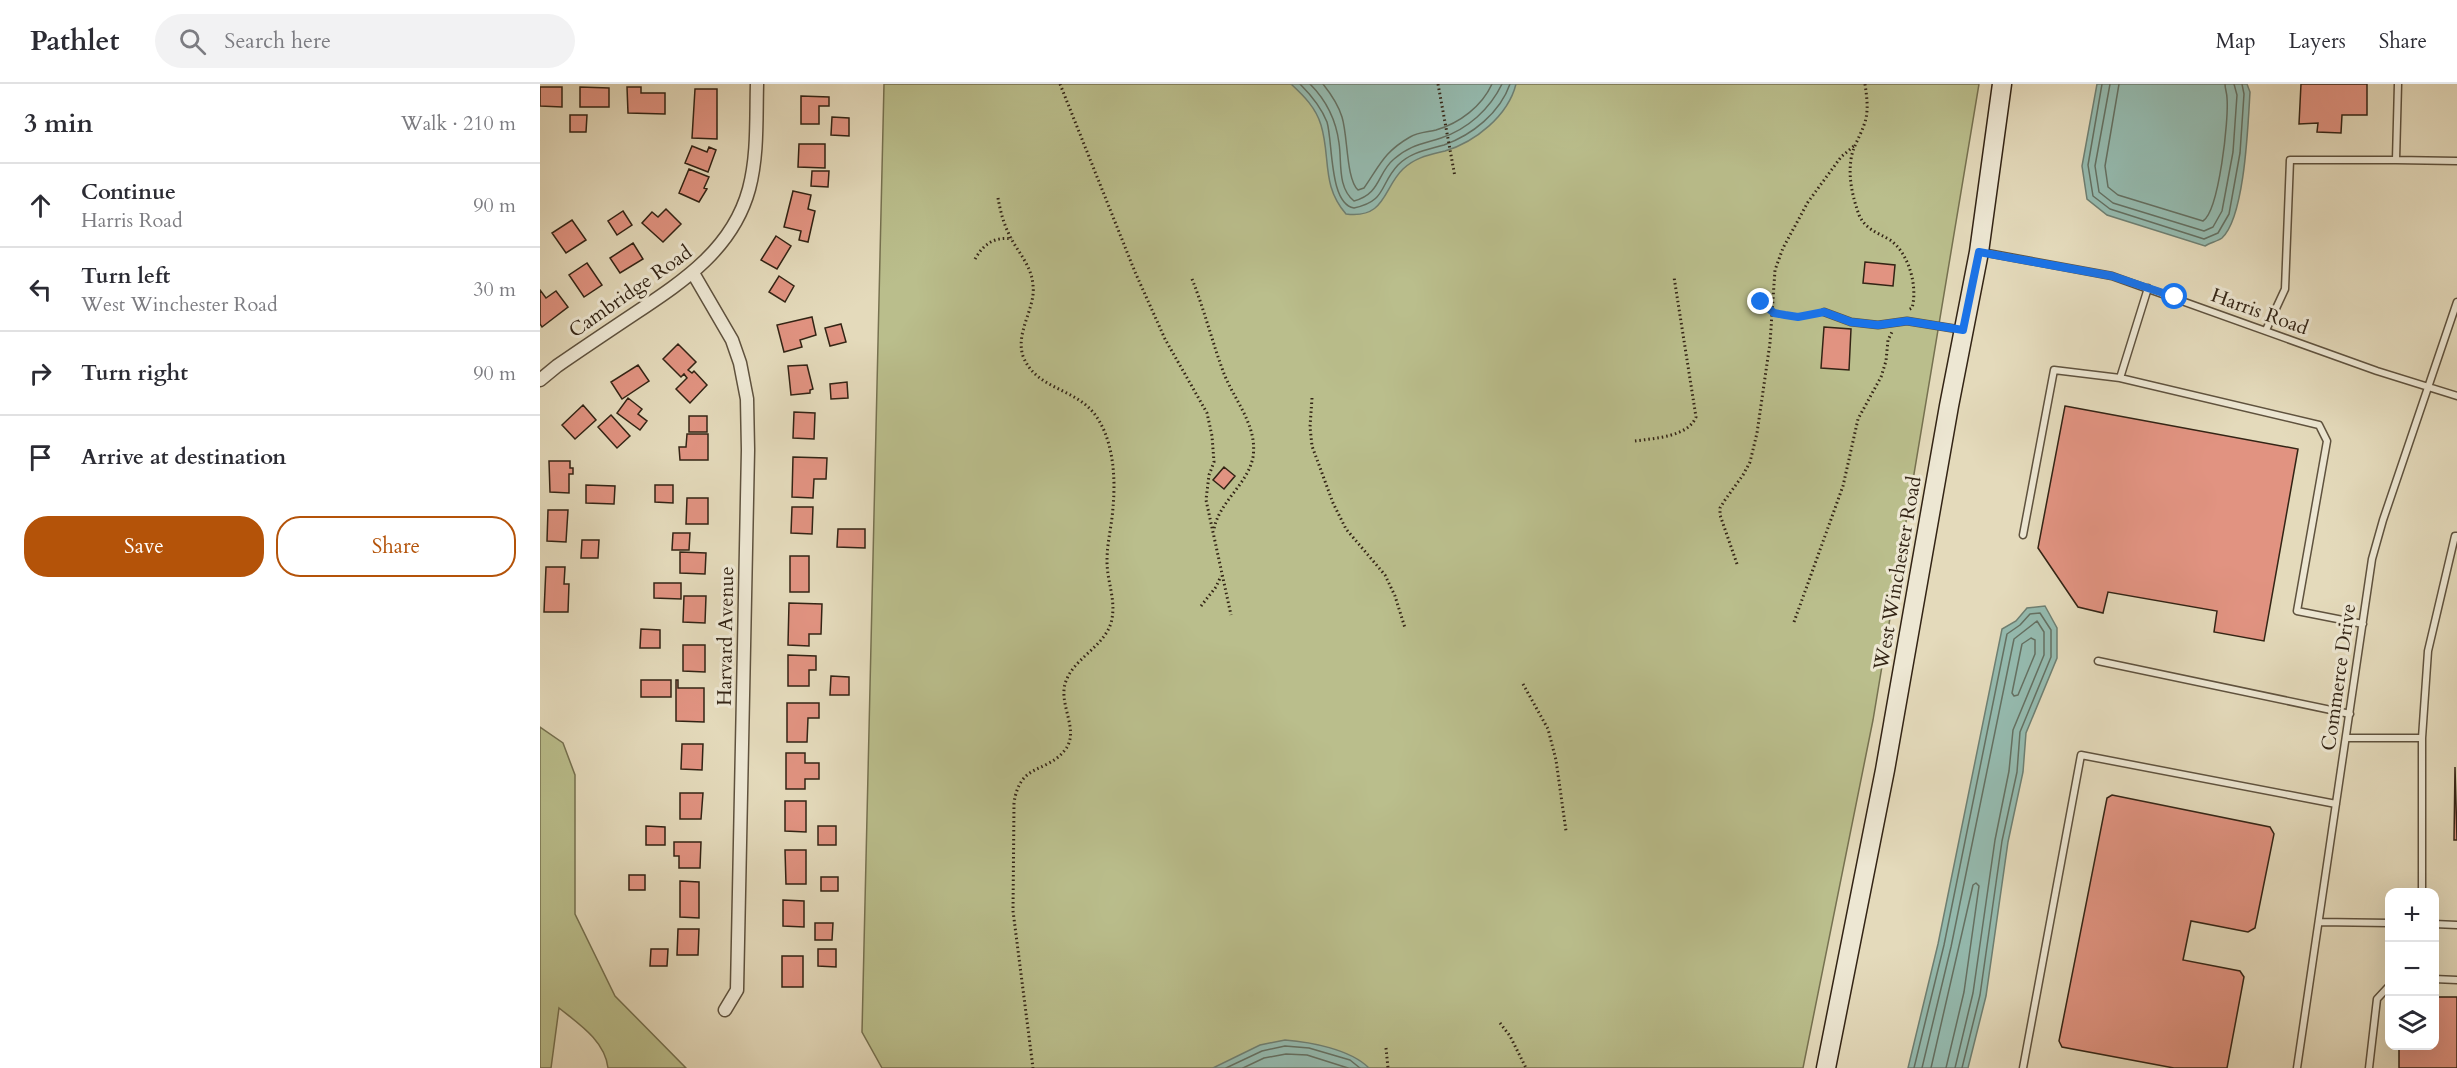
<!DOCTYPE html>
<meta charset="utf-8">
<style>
:root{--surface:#fff;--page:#f2f2f3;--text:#2b2b33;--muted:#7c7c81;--line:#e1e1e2;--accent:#b45309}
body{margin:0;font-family:Cardo,serif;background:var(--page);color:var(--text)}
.controls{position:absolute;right:18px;bottom:18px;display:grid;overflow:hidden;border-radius:12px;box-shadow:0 6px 24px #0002}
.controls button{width:54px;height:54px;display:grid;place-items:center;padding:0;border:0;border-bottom:2px solid var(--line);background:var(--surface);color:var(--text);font:30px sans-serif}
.stop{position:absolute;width:18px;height:18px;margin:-14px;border:4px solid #1a73e8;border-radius:50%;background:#fff}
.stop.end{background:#1a73e8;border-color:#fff;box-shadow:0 2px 6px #0008}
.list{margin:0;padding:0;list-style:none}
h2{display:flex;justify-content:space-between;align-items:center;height:78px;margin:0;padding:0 24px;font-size:26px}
h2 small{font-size:20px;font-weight:400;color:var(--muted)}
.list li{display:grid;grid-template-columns:39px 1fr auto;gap:18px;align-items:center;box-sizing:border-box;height:84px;padding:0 24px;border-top:2px solid var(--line)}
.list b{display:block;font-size:22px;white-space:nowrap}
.list p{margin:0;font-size:20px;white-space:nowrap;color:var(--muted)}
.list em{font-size:20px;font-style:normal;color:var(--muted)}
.actions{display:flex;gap:12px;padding:18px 24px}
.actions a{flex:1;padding:14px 0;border:2px solid var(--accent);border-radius:24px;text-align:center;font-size:21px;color:var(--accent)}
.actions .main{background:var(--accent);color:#fff}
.icon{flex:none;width:33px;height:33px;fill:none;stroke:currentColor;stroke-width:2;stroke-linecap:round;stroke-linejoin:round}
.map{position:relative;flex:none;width:1917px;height:984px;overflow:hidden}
header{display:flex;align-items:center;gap:36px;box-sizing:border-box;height:84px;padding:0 30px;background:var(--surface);border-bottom:2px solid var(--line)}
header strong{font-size:28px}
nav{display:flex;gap:33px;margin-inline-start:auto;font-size:21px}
.search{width:420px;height:54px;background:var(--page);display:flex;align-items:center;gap:15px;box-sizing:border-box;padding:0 21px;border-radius:33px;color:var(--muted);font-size:22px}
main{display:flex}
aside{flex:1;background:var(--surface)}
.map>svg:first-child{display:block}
.green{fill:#babe8c;stroke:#767150;stroke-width:1.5}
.water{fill:#95bbb0;stroke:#6e7f72;stroke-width:1.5}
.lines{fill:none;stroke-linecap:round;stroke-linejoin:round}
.shore{stroke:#647062;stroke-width:1.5}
.building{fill:#e19381;stroke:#332415;stroke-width:1.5}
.lane-casing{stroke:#5f523e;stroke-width:9}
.street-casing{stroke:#5f523e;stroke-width:15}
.secondary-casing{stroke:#332415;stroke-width:21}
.path{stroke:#332415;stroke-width:3;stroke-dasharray:1.5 3;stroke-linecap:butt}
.lane{stroke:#ede7d3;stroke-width:6}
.street{stroke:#ede7d3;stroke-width:12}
.secondary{stroke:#ede7d3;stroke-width:18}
.route{stroke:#1a73e8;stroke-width:8}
.labels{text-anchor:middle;stroke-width:6;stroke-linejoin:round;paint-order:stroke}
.street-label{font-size:20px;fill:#332415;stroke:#ede7d3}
</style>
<header>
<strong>Pathlet</strong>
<div class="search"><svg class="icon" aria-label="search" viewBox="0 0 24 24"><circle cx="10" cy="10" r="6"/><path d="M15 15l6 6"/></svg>Search here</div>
<nav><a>Map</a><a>Layers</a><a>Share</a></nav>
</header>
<main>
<aside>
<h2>3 min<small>Walk · 210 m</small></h2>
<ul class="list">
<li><svg class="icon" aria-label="ahead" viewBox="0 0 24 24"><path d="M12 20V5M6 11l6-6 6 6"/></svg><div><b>Continue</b><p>Harris Road</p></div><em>90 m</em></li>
<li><svg class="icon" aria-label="left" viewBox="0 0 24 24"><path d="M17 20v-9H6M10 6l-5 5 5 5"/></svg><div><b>Turn left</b><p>West Winchester Road</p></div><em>30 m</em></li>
<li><svg class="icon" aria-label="right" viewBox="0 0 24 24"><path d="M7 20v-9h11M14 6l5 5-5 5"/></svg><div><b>Turn right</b></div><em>90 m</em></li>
<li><svg class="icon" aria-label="arrive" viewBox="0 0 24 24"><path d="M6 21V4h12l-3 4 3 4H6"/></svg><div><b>Arrive at destination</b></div></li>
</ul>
<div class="actions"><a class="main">Save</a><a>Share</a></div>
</aside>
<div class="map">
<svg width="1917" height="984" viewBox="0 0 1917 984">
<rect width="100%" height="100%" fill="#e4dabb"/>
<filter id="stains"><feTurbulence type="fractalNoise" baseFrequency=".00333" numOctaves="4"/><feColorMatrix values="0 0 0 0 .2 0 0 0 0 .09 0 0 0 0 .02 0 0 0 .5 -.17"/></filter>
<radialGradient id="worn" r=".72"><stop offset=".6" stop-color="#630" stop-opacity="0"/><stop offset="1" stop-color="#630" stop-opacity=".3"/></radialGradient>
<path class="green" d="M344,0H1439L1333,636L1263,984H342L322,948Z
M0,643L23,659L35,691V830L75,912L146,984H68C65,957 39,940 19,924L11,984H0Z"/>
<path class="water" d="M751,0H976C968,32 935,58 905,67C889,71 876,73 863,85C843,104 846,135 806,130C781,101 791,74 781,41C776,24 764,12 751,0Z
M1557,0H1707L1710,8C1708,40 1705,133 1682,154C1678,157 1670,159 1665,162L1567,131L1547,115L1542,82Z
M1505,522L1517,544V574L1486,649L1483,688L1468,758L1446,912L1428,984H1368L1398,860L1462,545L1476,537L1487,524Z
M745,956C770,958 810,965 829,984H673L720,961Z"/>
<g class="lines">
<path class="shore" d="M760,0C771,11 781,23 787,38C793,58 789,120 814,124C847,117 839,101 858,81C871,68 887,66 904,61C932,51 960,29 970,0
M770,0C786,16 796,36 799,59C802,78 797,103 814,117C841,110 837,89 854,75C870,61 882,60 901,54C928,45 950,25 962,0
M783,0C791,10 798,20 802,33C808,52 806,95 818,106L824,104C840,81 844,68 870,53C878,48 888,48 896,46C920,39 942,22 952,0
M1562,0L1548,81L1553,112L1570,125L1664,155L1678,149L1689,130L1700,69L1704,10L1702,0
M1570,0L1555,82L1559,108L1573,119L1664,147L1673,143L1682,127L1693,68L1697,11L1694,0
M1579,0L1565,82L1568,103L1578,111L1663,137C1679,127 1689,35 1687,14C1687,9 1685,5 1685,0
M1491,554L1495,556V570L1478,611L1474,612L1472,609L1482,560Z
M686,984L722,967L745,962L769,964L810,976L820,984
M703,984L724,974L746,970L767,971L808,984
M1374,984L1404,861L1467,550L1480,541L1490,530L1500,529L1511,546V573L1480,648L1477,688L1462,757L1440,911L1422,984
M1382,984L1411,863L1474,555L1497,537L1504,548V571L1473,646L1469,687L1455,756L1433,909L1415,984
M1391,984L1433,801L1436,799L1439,802L1424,908L1406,984"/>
</g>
<path class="building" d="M1761,0H1827V31H1802L1801,49L1777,48L1778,39L1759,40Z
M0,3H22V23L0,22Z
M40,3L69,4V23H40Z
M87,3H101V9H125V30L88,29Z
M155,5H177V55L152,54Z
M261,12L289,13V22H279V40H261Z
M30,31H47L46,48H30Z
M292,33L309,34V52L291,51Z
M259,60H285V84L258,83Z
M152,62L167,68L169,63L176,66L168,88L145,79Z
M149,85L169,93L164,104L167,105L159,118L139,109Z
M272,87H289L288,103L271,102Z
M253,107L271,111L268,125L275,127L268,158L259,156L261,147L244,143Z
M126,125L141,140L123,158L102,139L112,128L118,133Z
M83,127L92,141L77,151L68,137Z
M32,136L46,156L26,169L12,149Z
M236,152L251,162L237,185L221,176Z
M93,159L103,175L80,189L70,174Z
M1325,178L1355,181L1353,202L1323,199Z
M47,179L62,201L44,213L29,191Z
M239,192L254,202L245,218L229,208Z
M0,206L6,214L16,207L28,223L2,243L0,240Z
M272,233L276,251L260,256L262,263L244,268L237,241Z
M301,240L306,258L290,262L285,244Z
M1284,243L1311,245L1309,286L1281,284Z
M138,260L156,278L148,286L152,289L154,287L167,301L150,319L136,305L147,294L144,290L141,293L123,275Z
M98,281L109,297L82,315L71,298Z
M267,281L273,305L270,306V309L251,311L248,282Z
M307,298L308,314L291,315L290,300Z
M88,314L102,325L98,330L107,337L100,346L77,329Z
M43,321L56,336L35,355L22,341Z
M1525,322L1758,365L1724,557L1674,548L1677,527L1568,508L1563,529L1538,523L1498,464Z
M254,328L275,329L274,355L253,354Z
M71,331L90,352L77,364L58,343Z
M149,332H167V348H149Z
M147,350H168V376H140L139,363H146Z
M253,373L287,374L286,395H274L273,414L252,413Z
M9,377H30V384H33V390H29V409L10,408Z
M684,383L695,392L684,405L673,396Z
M46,401L75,402L74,420L46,419Z
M115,401H133V419L115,418Z
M147,414H168V440H146Z
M252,423H273L272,450L251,449Z
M8,426H28L26,458L7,457Z
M298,445H325V464L297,463Z
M133,449H150L149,466H132Z
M42,456H59L58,474H41Z
M140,468L166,469L165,490L140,489Z
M250,472H269V508H250Z
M6,483H25L24,500H29L28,528H4Z
M114,499H141V515L114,514Z
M144,512H166L165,539L143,538Z
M249,519L282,520L281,550H269V562L248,561Z
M101,545L120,546V564H100Z
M143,561H165V588L143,587Z
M248,571L276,572V586H269V602H248Z
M291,592L309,593V611H290Z
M101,596H131V613H101Z
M136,596H138V604H164V638L136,637Z
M247,619H279V634H268L267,658H247Z
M142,660H163L162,686L141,685Z
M246,669H265V679H279V695H265V705H246Z
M1915,683L1917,756H1914Z
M140,709H163L161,735H140Z
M1572,711L1730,743L1734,750L1715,844L1708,848L1651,837L1643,876L1700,887L1704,893L1687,984H1634L1522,963L1519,957L1567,714Z
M245,717H266V748L245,747Z
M106,742L125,743V761H106Z
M278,742H296V761H278Z
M134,758H161L160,784H139V772H134Z
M245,766H266V800H246Z
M89,791H105V806H89Z
M281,793H298V807H281Z
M140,797L159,798V834L140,833Z
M243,816L264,817V843L243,842Z
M275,839H293L292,856H275Z
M138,845H159L158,871H137Z
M111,865H128L127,882H110Z
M278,865H296V883L278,882Z
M242,872H263V903H242Z
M1894,913H1917V984H1859V962H1894Z"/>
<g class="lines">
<g class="lane-casing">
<path id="lane" d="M1858,0L1856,76L1917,77
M1442,168L1572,192L1837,287L1917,312
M1284,228L1311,238L1338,241L1367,237L1423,246
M1726,246L1745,205L1750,76H1856
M1580,294L1779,341L1787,357L1757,527L1823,540
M1483,451L1514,286L1580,294L1608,204
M1558,577L1810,630
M1806,654H1882L1888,567L1915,452H1917
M1882,808V654
M1779,838L1850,839
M1894,840L1917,841
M1894,895L1917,896
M1483,984L1541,671L1796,720
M1757,984L1832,475L1843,436L1917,218
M1829,984L1837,915L1850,901"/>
</g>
<g class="street-casing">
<path id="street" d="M153,189L192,256L200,279L207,315L208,366L197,906L185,926
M0,296L17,282C43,264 70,246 97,228C145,196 193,164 209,105C218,71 216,35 217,0"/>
</g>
<g class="secondary-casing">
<path id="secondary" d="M1286,984L1345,686L1409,322L1439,168L1462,0"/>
</g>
<path class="path" d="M520,0L595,188L625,255L667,329L672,352L674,378L669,391L666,416L691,531
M898,0L915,93
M1325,0C1327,14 1329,28 1324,41C1320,53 1312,64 1311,76C1308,94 1313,114 1319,131C1326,146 1337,148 1350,156C1369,169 1378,203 1372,224L1368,226
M458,114C460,125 463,138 468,148C476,167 491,179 493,201C496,224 475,248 483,272C495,304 532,304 552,327C573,351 576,392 573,423C572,441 567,458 567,477C567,499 577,517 571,539C563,564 532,575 525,600C519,622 540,647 525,666C506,690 480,678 474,719L473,827L493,984
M435,175C443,161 454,152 472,155
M652,195C664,225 672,257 683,287C693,315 718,341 713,373C708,400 679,418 674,445
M1221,218C1239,233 1251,234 1274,230
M772,314L770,343L772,362L793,419L806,445L845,491L855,512L865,544
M1095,357C1115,354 1148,353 1156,333L1134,193
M1197,480L1180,431V424L1185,416L1203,391L1210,378L1217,349L1230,259L1235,186L1243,164L1268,118L1301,73L1315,61
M661,522L676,503L681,492
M1254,538L1303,402L1318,335L1341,293L1346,277L1348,256L1352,248
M983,600L1008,645L1016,676L1026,747
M960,939L970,952L986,984
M846,964L848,984"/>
<use href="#lane" class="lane"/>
<use href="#street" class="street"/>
<use href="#secondary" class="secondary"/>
</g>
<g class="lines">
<path class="route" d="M1221,218L1234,229L1245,231L1258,233L1284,228L1311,238L1338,241L1367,237L1423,246L1439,168L1572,192L1635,213"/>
</g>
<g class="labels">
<g class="street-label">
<text transform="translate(90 207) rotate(-35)" y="7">Cambridge Road</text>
<text transform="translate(1720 227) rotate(20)" y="7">Harris Road</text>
<text transform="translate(1357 489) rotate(-80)" y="7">West Winchester Road</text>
<text transform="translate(185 552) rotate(-89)" y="7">Harvard Avenue</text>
<text transform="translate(1798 593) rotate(-82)" y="7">Commerce Drive</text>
</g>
</g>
<rect width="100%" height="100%" filter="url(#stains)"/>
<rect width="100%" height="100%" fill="url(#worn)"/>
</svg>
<div class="controls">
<button>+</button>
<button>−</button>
<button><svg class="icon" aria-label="layers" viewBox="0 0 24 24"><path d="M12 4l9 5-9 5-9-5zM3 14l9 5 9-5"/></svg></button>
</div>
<div class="stop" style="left:1635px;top:213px"></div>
<div class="stop end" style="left:1221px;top:218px"></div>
</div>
</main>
